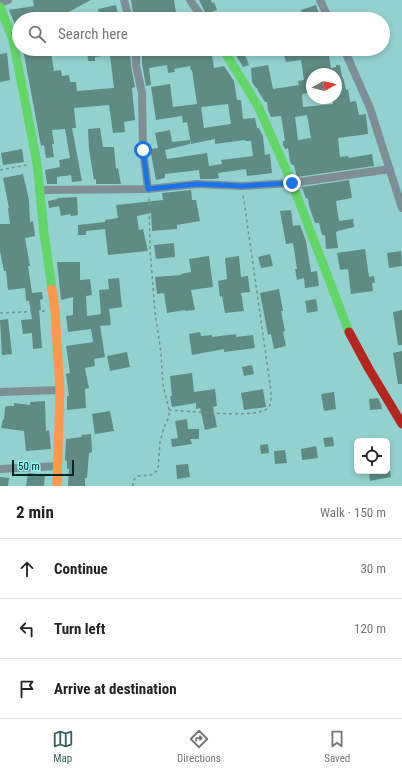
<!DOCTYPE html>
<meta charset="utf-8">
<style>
:root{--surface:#fff;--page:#f6f6f6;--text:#222;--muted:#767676;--line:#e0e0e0;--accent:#336260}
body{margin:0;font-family:"Roboto Condensed",sans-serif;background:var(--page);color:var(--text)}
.controls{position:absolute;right:12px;bottom:12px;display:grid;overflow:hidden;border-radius:6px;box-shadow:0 2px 6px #0003}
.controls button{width:36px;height:36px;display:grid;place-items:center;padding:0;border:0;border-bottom:1px solid var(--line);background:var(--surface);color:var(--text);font:20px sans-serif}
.compass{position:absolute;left:306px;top:68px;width:36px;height:36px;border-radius:50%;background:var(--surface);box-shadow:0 2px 6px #0003;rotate:82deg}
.scale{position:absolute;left:12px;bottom:10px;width:62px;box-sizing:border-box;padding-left:4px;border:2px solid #002624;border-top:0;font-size:11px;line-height:14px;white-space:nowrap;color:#002624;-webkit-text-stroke:3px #86f9f2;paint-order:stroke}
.stop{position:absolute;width:12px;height:12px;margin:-9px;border:3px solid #1a73e8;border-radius:50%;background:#fff}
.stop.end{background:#1a73e8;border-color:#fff;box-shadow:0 1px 4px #0008}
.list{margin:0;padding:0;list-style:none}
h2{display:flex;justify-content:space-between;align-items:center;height:52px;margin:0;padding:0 16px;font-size:17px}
h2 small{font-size:13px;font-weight:400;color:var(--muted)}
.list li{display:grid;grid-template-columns:26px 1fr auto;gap:12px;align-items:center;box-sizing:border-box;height:60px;padding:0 16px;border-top:1px solid var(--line)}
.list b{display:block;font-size:15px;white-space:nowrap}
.list em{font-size:13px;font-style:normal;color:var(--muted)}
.icon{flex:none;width:22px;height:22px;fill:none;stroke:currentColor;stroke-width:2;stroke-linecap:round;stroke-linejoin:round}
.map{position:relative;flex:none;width:402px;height:486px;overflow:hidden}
.search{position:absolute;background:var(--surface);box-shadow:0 2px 6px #0003;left:12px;right:12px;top:12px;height:44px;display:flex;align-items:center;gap:10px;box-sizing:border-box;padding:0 14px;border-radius:22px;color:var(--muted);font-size:15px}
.sheet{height:232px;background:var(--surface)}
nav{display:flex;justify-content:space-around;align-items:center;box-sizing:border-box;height:56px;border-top:1px solid var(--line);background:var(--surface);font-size:11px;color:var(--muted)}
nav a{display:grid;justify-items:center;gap:2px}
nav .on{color:var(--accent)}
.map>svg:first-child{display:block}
.building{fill:#608b85;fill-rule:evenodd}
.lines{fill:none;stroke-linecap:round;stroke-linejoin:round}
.path{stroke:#749092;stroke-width:1.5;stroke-dasharray:3 3;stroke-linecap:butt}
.street{stroke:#7d8e95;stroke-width:8}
.fast{stroke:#63d668;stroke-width:9}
.slow{stroke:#ff974d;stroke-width:9}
.jam{stroke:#b3261e;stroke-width:9}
.route{stroke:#1a73e8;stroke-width:5}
</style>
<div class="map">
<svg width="402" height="486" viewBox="0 0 402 486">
<rect width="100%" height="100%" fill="#93d1ce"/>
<path class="building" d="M33,0H91L61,16L63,19H19V26L16,27L9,10L34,6Z
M131,0H174L177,19H134Z
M199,0H211L212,3L214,2L217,10L206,14Z
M116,5L119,18L100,19L98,9Z
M316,5L321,19H304L301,10Z
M23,49H35V54L51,52L54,71L61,70L62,76L69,75L70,82H76L77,91L114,88L110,55L95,57V61H88L87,49H130L131,66L135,87L132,88L135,120L124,122L125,132L113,133L109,105L74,108L76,128H72L82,181L72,182L71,175L57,177V184H47L45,170L60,167L59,160L70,158L65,129L52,130L54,144H52L54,157L46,158L44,145L41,146Z
M142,49H211L214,68L224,66L234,81L237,100H241L243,119L255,118L257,128H259L263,136L265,155L270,154L272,173L247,176L246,169L218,173L219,178L214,179H200L199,170L165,174V178L156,180L150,149L158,148L155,133L170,130L172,142L190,140V144L165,150L167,159L207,153L209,166L222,164L221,160L253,156L251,141H245V140L215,144V139L191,144L187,122L183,123L182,116L156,120L151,87L170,84L173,107L197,104L192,70L191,71L190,66L174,69L175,72L168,73L167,65L149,68L151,85L146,86L142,64ZM228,104L231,124L204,128L201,107Z
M232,49H243L249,65L243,67Z
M282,49H328L331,68L336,67V65H340L342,77H343L346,90L348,89L350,102L356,101L359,115L366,114L368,134L338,138L340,157L348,156L349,158L372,154L374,166L297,177L294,165H292L290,161L288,148L285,149L283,145V141H285L281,116L271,117L268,110L267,102H265L258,91L257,88H256L252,82L251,68L268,65L273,89L299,85L298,81L304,80L301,60L286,62ZM312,74H336L337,91L336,92V98H332L333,104L303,107L302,94L312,92ZM307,115L311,138L298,140L295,117Z
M7,53L10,80L0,82V54Z
M100,128L103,147H114L116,169L118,168L121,184H96V179L94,180L89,149L88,129Z
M22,149L24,162L3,165L1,153Z
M23,174L29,200L30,222L33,221L35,236L25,238L30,266H28L32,293L42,292L43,299L40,300L41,310H39L42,348L33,349L32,333L23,334L21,320L32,319L29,301H26L25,288L8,290L6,271H4L0,251V224H10L8,208H9L3,178Z
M349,180L352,198L336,201L339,221L353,219L354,227L338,231L336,232L338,248L326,249L325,235H322L319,223H315L309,206L308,198L306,199L302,187Z
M191,190L192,200H196L200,221L177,225V229L152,231L151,213L137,216L139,230L143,229L148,251L108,255L105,229L86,231V235H78V225L105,222V220L118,218L116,205L163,200L162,193Z
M77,197L78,215L71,216L70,214L61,216L59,206L49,208L48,201L58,199L57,198Z
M291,210L293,226L300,225L306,241L311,272L317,271L319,286L305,288L304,278L297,280L295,269H297L293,243L286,244L280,211Z
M174,243L175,257L156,259L154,245Z
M365,249L369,277L374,276L375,283H372L373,291L351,294L348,269L340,270L337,253Z
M401,251L402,266L389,268L387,253Z
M270,254L273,266L261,268L258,257Z
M209,256L213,287L191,290L195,310L185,311V310L167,313L164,293L157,294L155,277L181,275V274L191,272L189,259Z
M239,256L241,277L248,276L250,292L241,293L244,311L225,313L222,296L220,297L218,281L227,279L225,258Z
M57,262H80V280L90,279L92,295L86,296L87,316L101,314L99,290L109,289L108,279L119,278L122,307L109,309L111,325L100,326L105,357L94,359L95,366L85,368L89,388L85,389L86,408L67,410V396H69L66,374L70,373L66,346L93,342L91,329L68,332L66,316L73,315V297L61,300Z
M279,289L283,311H281L285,331L283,332L286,346L274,349L271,334L268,335L260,293Z
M316,299L318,311L307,313L305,301Z
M402,310V345H398L393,312Z
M8,319L12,354L2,355L0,320Z
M200,332L201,336L212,335V337L236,334V337L253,335L255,348L224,352V349L192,355L189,334Z
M402,351V384H398L393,353Z
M127,352L130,367L110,371L107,356Z
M252,365L254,374L244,376L242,367Z
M192,373L194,392L215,389L217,406L213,407L217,427L205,430L200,408L196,409V403L172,407L170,396H172L170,376Z
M263,389L266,407L244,410L241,393Z
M334,392L336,409L324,411L321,394Z
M378,398L381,404L382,409L370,410L369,399Z
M45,401L46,431L49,430L51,449L26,451L24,431L1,428L3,419L4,420L5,407H6V406H14V403L30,405V402Z
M110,411L114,431L95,434L92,414Z
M187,419L188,429H199V439H190L192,444L172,447L171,439L178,438L175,421Z
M91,434L92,452L89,453L87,478H85V486H68L69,469H67V461L65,460L66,439L82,437L81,435Z
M333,437L334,446L325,447L323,438Z
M268,444L269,453L261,454L260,445Z
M316,446L318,458L302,460L301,449Z
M285,450L287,463L275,464L274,451Z
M188,464L190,477L177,479L176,465Z
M375,471H390L391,477L370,481L369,472Z
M28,473L45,475L44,486H26Z
M0,477L9,478L8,486H0Z"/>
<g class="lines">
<path class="path" d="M0,170L27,165
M0,313L45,311
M169,410C188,411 250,418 265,410C272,407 271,398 271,391L243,194
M133,486V481L137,476L151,475L158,470L160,442L164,427L169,417V410L163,385L161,353L155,312L150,249L149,197"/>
<path class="street" d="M124,0L129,19
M190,0L203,19
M320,0L329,19
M0,3L8,0
M136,49V65L142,93L143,150L148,189
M344,49L370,108L402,208
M39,190L148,189L197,184L242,186L292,183L390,169
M0,392L60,390
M0,469L58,466"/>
<path class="fast" d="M0,7L13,40L37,163L44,233L52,289
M223,49L258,106L292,183L349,332"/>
<path class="slow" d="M52,289L55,311L60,390L57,486"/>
<path class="jam" d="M349,332L369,369L402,424"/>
</g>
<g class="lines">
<path class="route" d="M143,150L148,189L197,184L242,186L292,183"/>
</g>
</svg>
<div class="controls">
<button><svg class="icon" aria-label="locate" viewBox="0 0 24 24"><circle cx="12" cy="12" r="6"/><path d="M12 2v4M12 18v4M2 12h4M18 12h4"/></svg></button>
</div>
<svg class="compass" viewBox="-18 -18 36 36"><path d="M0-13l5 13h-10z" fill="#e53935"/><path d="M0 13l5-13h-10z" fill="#767676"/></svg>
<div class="scale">50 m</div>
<div class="stop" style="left:143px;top:150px"></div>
<div class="stop end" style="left:292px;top:183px"></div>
<div class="search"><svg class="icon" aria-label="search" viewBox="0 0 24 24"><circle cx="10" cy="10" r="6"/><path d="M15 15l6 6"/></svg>Search here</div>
</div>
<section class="sheet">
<h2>2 min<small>Walk · 150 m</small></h2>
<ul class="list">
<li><svg class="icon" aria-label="ahead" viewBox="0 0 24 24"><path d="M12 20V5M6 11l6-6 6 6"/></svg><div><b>Continue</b></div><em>30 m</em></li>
<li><svg class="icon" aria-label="left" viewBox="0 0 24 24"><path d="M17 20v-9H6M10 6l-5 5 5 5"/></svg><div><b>Turn left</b></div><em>120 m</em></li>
<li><svg class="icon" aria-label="arrive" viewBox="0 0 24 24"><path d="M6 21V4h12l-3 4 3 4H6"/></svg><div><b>Arrive at destination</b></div></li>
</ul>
</section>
<nav>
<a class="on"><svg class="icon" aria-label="map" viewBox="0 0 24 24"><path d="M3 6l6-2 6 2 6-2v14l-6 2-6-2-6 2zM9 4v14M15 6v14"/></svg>Map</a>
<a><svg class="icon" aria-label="directions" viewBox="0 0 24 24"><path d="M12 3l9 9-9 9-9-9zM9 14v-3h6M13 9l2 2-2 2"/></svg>Directions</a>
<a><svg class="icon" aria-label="saved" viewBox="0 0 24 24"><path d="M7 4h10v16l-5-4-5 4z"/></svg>Saved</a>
</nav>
